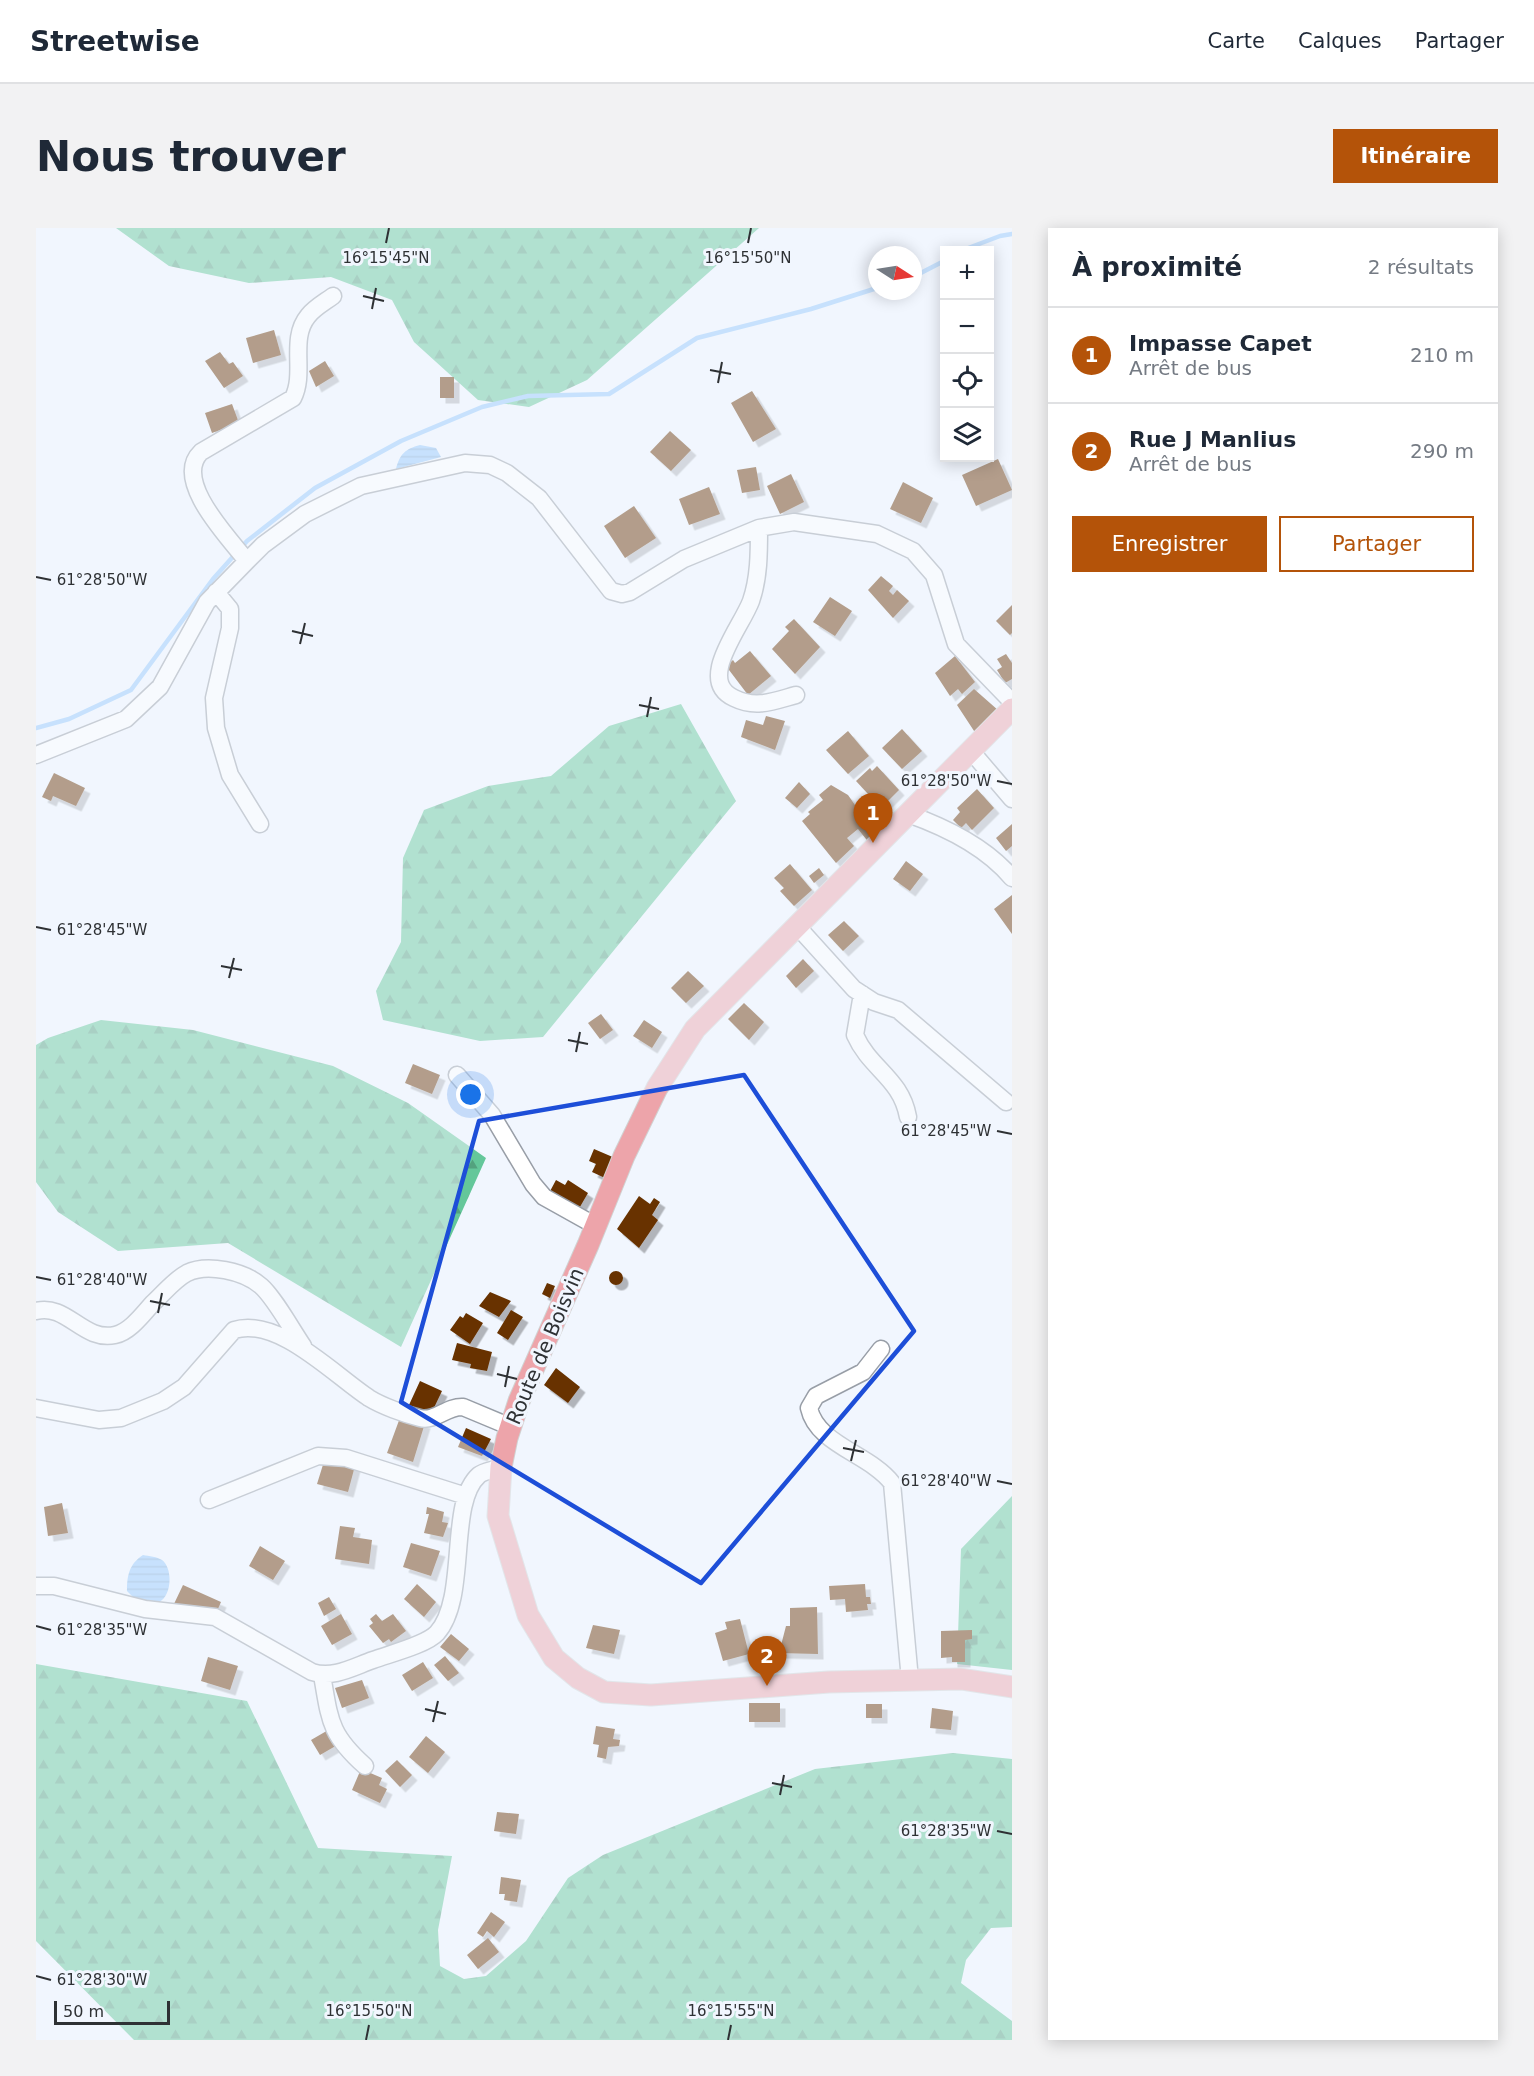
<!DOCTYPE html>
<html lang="fr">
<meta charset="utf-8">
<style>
:root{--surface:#fff;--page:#f2f2f3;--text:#1f2937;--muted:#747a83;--line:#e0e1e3;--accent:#b45309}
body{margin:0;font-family:"DejaVu Sans",sans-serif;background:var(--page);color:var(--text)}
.controls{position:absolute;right:18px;top:18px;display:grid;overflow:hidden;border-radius:0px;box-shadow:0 3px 15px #0003}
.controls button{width:54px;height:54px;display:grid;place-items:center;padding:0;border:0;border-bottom:2px solid var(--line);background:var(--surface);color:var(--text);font:30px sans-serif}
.compass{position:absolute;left:832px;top:18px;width:54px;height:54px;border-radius:50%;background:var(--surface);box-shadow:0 3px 15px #0003;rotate:102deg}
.scale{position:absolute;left:18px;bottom:15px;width:116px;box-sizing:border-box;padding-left:6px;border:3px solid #2e3134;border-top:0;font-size:16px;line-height:21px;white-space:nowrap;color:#2e3134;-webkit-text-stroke:4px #f1f6fe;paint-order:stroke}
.you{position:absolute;left:435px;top:867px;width:21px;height:21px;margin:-15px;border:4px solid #fff;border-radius:50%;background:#1a73e8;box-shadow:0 0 0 9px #1a73e833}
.badge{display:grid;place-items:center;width:39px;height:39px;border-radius:50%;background:var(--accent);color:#fff;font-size:20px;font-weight:700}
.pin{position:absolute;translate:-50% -50px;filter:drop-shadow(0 2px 3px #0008)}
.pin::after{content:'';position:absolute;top:32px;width:21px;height:18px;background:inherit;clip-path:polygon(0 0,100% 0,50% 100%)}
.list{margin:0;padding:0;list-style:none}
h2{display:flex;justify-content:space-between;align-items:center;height:78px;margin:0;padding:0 24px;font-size:26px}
h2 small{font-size:20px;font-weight:400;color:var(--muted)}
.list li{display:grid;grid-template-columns:39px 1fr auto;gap:18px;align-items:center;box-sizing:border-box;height:96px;padding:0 24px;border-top:2px solid var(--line)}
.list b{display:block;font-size:22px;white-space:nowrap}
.list p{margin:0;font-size:20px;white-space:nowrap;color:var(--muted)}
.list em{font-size:20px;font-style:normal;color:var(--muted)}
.actions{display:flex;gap:12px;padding:18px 24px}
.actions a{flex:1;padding:14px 0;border:2px solid var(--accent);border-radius:0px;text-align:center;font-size:21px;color:var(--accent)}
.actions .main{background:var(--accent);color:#fff}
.icon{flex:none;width:33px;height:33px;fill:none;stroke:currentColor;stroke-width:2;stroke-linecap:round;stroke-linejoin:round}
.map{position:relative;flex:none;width:976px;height:1812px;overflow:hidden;border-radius:0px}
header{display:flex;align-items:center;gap:36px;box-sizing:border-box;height:84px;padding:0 30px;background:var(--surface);border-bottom:2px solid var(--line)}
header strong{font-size:28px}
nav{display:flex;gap:33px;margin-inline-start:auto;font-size:21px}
.intro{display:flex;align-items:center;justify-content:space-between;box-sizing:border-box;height:144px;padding:0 36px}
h1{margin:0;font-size:42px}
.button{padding:15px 27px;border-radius:0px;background:var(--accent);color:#fff;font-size:21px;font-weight:700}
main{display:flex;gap:36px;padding:0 36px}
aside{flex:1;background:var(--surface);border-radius:0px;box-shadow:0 3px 15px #0003}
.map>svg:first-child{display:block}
.forest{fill:url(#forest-firs)}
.water{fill:url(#water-rules)}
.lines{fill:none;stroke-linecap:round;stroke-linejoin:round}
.stream{stroke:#94c8fc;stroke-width:4.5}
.building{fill:#673303;filter:url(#shadow)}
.minor-casing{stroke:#989ea7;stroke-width:19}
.major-casing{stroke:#d1d2d2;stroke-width:23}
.minor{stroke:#fff;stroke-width:16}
.major{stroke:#eda4aa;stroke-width:21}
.marked{fill:none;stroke:#1d4ed8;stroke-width:4.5;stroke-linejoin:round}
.ticks{fill:none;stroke:#2e3134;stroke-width:2}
.labels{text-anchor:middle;stroke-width:6;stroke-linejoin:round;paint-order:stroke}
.street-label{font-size:20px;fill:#2e3134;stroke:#f1f6fe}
.ticks-label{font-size:15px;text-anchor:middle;fill:#2e3134;stroke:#f1f6fe;stroke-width:6;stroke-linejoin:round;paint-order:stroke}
</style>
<header>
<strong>Streetwise</strong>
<nav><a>Carte</a><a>Calques</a><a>Partager</a></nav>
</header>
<div class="intro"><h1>Nous trouver</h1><a class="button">Itinéraire</a></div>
<main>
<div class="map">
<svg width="976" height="1812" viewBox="0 0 976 1812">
<defs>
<pattern id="forest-firs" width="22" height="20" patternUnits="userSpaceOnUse" patternTransform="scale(1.5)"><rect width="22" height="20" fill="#64c79a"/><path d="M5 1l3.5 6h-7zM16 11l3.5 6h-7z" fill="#53a27e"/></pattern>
<pattern id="water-rules" width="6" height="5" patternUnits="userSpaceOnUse" patternTransform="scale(1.5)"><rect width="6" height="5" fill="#94c8fc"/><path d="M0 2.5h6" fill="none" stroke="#80acd9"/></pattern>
<filter id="shadow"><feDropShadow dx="5.5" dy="5.5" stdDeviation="0" flood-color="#0004"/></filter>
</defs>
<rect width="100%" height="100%" fill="#f1f6fe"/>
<path class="forest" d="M80,0H723L551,152L493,179L442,172L378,114L356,72L295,49L213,55L133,38Z
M645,476L700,573L507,809L444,813L347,792L340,763L365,714L367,630L388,582L452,558L515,548L573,498Z
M65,792L157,802L297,838L372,875L450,930L365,1119L192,1015L82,1023L22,984L0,954V817L12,810Z
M976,1268V1442L921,1436L925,1321Z
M0,1436L211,1473L282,1620L416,1628L402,1702L404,1738L428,1751L450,1748L490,1713L532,1650L567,1627L779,1541L917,1525L976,1531V1699L955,1700L930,1732L925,1755L976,1793V1812H98L0,1713Z"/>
<path class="water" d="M384,217L400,220L405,229L360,241C364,226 369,221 384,217Z
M107,1327C113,1328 121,1329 126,1332C137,1340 136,1368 123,1374C118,1376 109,1375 104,1376L91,1363C91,1348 93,1336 107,1327Z"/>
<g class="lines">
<path class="stream" d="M927,22L964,8L976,6
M877,49L908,33
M0,500L33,491L95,462L177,351L211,313L279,260L365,213L446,179L492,168L573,166L661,110L775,81L841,60"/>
</g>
<path class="building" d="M238,102L245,127L217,135L210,110Z
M184,124L193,136L197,134L207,148L188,160L169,133Z
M289,133L298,148L280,159L273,143Z
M404,149H418V170H404Z
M716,163L740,201L717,214L695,175Z
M196,176L203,195L176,205L169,185Z
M634,203L655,222L635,243L614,224Z
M962,231L976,262L940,278L926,247Z
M720,239L724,262L706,265L701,242Z
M755,246L768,274L744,286L731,258Z
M867,254L897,270L885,295L854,281Z
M673,259L684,286L653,297L643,271Z
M598,278L620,310L589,330L568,298Z
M845,348L857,358L853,363L857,367L861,362L873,373L857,390L832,362Z
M794,369L816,383L799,408L777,394Z
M976,377V405L974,407L960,393Z
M758,391L784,419L759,446L736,421L753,403L749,399Z
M714,423L735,448L712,467L690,438L697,432L699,435Z
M970,426L976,435V451L969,455L961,442L966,439L961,431Z
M919,428L939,454L926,466L922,461L914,468L899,445Z
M938,461L963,483L940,506L921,477Z
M730,488L749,493L739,522L705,509L710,492L727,497Z
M866,501L886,523L866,541L846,520Z
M812,503L833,528L812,546L790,522Z
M841,538L863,562L845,580L820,553L834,540L836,543Z
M18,545L49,560L40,578L17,568L15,573L6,569Z
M763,554L774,566L761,580L749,570Z
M795,557L812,567L841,609L834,616L822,601L811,610L818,618L800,635L766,593L774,586L772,584L787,572L783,567Z
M941,561L958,580L936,602L930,595L925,600L917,592L924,584L921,580Z
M976,596V618L970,623L960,610Z
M870,633L887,646L874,663L857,651Z
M754,636L776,662L758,678L744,663L748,660L738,650Z
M783,640L788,647L778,655L773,648Z
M976,667V706L958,681Z
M808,693L823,708L807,723L792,707Z
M767,731L778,743L760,760L750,748Z
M652,743L668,758L650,775L635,760Z
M708,775L728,794L713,812L692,791Z
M565,786L577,802L564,811L552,795Z
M608,792L626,804L616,820L597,808Z
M377,836L404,847L396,866L369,855Z
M558,921L579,930L569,950L556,944L560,936L553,933Z
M520,952L529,957L532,952L552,965L541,984L512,967Z
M603,968L614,976L618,970L624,974L616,987L622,992L603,1020L581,1001Z
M573 1050a7 7 0 1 1 14 0a7 7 0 1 1-14 0Z
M511,1055L519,1058L514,1070L506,1066Z
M454,1064L475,1073L463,1089L443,1078Z
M475,1082L487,1089L472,1112L461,1105Z
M430,1085L447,1095L434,1116L414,1102L424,1088L427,1090Z
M421,1115L456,1124L451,1143L434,1140L435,1136L416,1132Z
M520,1140L544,1159L532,1175L508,1157Z
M384,1153L406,1163L395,1186L373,1177Z
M365,1187L389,1195L377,1234L351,1225Z
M430,1200L455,1211L446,1228L422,1219Z
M290,1227L320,1234L312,1264L281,1256Z
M26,1275L32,1305L12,1308L8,1279Z
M391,1279L408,1284L406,1294L412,1295L407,1309L388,1305L393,1286H390Z
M304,1298L319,1300L317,1309L336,1312L333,1336L299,1331Z
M375,1315L404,1323L395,1348L367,1339Z
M224,1318L249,1333L237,1352L213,1338Z
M381,1356L400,1374L388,1389L368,1371Z
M829,1356L830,1369H834L835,1376H831L832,1382L810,1384L809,1371L794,1372L793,1358Z
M147,1357L185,1374L177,1392L137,1378Z
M293,1369L300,1381L288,1388L282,1375Z
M781,1379L782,1426L743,1425L750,1398H754V1380Z
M305,1386L316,1406L296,1417L285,1398Z
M340,1386L346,1393L357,1386L370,1403L355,1414L353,1411L347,1415L333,1398L337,1395L334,1391Z
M704,1391L713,1426L687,1433L679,1405L691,1401L689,1394Z
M557,1397L584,1402L578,1426L550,1420Z
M936,1402V1411L929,1412V1434H916V1429L905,1430V1403Z
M415,1406L433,1421L423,1433L404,1419Z
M409,1428L423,1445L412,1453L398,1437Z
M172,1429L202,1438L194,1462L165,1453Z
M387,1434L397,1450L376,1463L366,1447Z
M326,1452L333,1470L306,1480L299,1460Z
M713,1475H744V1494H713Z
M830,1476H846V1490H830Z
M896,1480L917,1483L915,1502L894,1500Z
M560,1498L579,1501L577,1511L584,1512L583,1518L572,1519L570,1531L561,1529L563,1517L557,1516Z
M294,1501L303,1516L284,1527L275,1512Z
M390,1508L409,1524L392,1545L373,1529Z
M361,1532L376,1547L364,1559L349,1543Z
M325,1541L346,1550L343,1557L351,1561L344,1575L316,1562Z
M461,1584L483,1586L480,1606L458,1603Z
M465,1649L485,1652L481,1674L468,1672L469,1666H463Z
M455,1684L469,1694L458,1709L451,1703L447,1709L441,1705Z
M452,1710L463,1724L442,1741L431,1727Z"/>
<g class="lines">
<g class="minor-casing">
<path id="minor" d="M723,300C723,325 723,350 715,373C705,400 660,452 698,470C720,481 738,473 760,467
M211,333C193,310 136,252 165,224L257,170C270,145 253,111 272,88C278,80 289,74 297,68
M180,364L194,381V400L178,470L180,500L194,547L224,596
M935,523L976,571
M0,527L90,491L124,459L171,374L211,333L227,317L269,286L325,258L429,235L454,237L471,245L503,270L575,363L586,366L594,364L648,331L723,300L758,294L841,306L877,323L898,347L920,416L976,474
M872,586C909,599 950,619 976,650
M761,698L818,761L838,774L862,782L970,874
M826,766L819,807C834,841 865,850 872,889
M421,847L456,887L497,956L508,969L560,998
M0,1083C31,1075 47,1114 79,1107C94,1104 107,1086 117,1075C128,1065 138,1052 151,1045C171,1035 208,1043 225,1058C238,1069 256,1102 267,1118
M845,1121L827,1144L780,1168L773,1180C781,1217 834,1226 856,1255L874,1452
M0,1180L63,1192L85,1190L127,1173L148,1159L198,1102C242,1088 298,1147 333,1170C346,1178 368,1186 384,1190C399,1194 411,1178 427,1179L475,1199
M173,1272L282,1228L310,1230L430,1268
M0,1358H18L109,1381L179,1389L276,1444C297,1451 317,1439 337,1432C353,1426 390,1417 401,1405C433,1369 411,1275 443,1247C448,1243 459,1242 465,1239
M286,1447C294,1492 293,1506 329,1538"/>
</g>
<g class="major-casing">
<path id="major" d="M976,481L659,801L621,860L588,928L552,1017L483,1173L471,1210L465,1239L462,1288L492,1387L518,1430L542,1450L568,1464L615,1467L793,1454L925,1451L976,1459"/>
</g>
<use href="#minor" class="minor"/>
<use href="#major" class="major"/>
</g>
<path d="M0 0H976V1812H0ZM708,847L878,1103L665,1355L365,1174L443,893Z" fill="#f1f6fe" fill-opacity=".55" fill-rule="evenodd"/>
<path class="marked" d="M708,847L878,1103L665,1355L365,1174L443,893Z"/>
<path class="ticks" d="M350,15L353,0M712,15L715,0M327,68L348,73M336,81L340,60M674,142L695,146M682,155L686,134M0,349L15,352M256,403L277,408M264,416L269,395M603,477L623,481M611,489L615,469M961,553L976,556M0,699L15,702M185,738L206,742M193,750L198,730M532,812L552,816M540,824L544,804M961,903L976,906M0,1049L15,1052M114,1073L134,1077M122,1085L126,1065M461,1146L481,1151M469,1159L473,1138M807,1220L828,1224M815,1233L820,1212M961,1253L976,1256M0,1398L15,1402M389,1481L410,1486M397,1494L402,1473M736,1555L756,1559M744,1567L748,1547M961,1603L976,1606M0,1748L15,1752M330,1812L333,1797M692,1812L695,1797"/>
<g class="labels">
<g class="street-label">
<text transform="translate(509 1118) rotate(-67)" y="7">Route de Boisvin</text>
</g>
</g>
<g class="ticks-label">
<text x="350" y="35">16°15'45"N</text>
<text x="712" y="35">16°15'50"N</text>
<text x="66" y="357">61°28'50"W</text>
<text x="910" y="558">61°28'50"W</text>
<text x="66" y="707">61°28'45"W</text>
<text x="910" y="908">61°28'45"W</text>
<text x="66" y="1057">61°28'40"W</text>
<text x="910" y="1258">61°28'40"W</text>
<text x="66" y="1407">61°28'35"W</text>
<text x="910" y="1608">61°28'35"W</text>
<text x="66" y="1757">61°28'30"W</text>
<text x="333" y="1788">16°15'50"N</text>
<text x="695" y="1788">16°15'55"N</text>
</g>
</svg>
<div class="controls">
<button>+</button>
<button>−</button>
<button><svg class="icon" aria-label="locate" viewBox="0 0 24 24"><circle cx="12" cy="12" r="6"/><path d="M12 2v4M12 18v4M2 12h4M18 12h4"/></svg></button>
<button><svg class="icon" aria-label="layers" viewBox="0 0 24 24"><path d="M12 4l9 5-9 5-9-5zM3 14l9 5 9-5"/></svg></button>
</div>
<svg class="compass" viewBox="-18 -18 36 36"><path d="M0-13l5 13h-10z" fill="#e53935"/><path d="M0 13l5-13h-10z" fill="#747a83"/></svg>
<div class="scale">50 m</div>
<div class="you"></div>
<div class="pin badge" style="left:837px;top:615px">1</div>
<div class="pin badge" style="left:731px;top:1458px">2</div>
</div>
<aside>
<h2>À proximité<small>2 résultats</small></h2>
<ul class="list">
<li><span class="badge">1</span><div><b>Impasse Capet</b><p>Arrêt de bus</p></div><em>210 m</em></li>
<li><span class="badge">2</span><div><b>Rue J Manlius</b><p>Arrêt de bus</p></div><em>290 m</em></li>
</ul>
<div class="actions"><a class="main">Enregistrer</a><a>Partager</a></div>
</aside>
</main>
